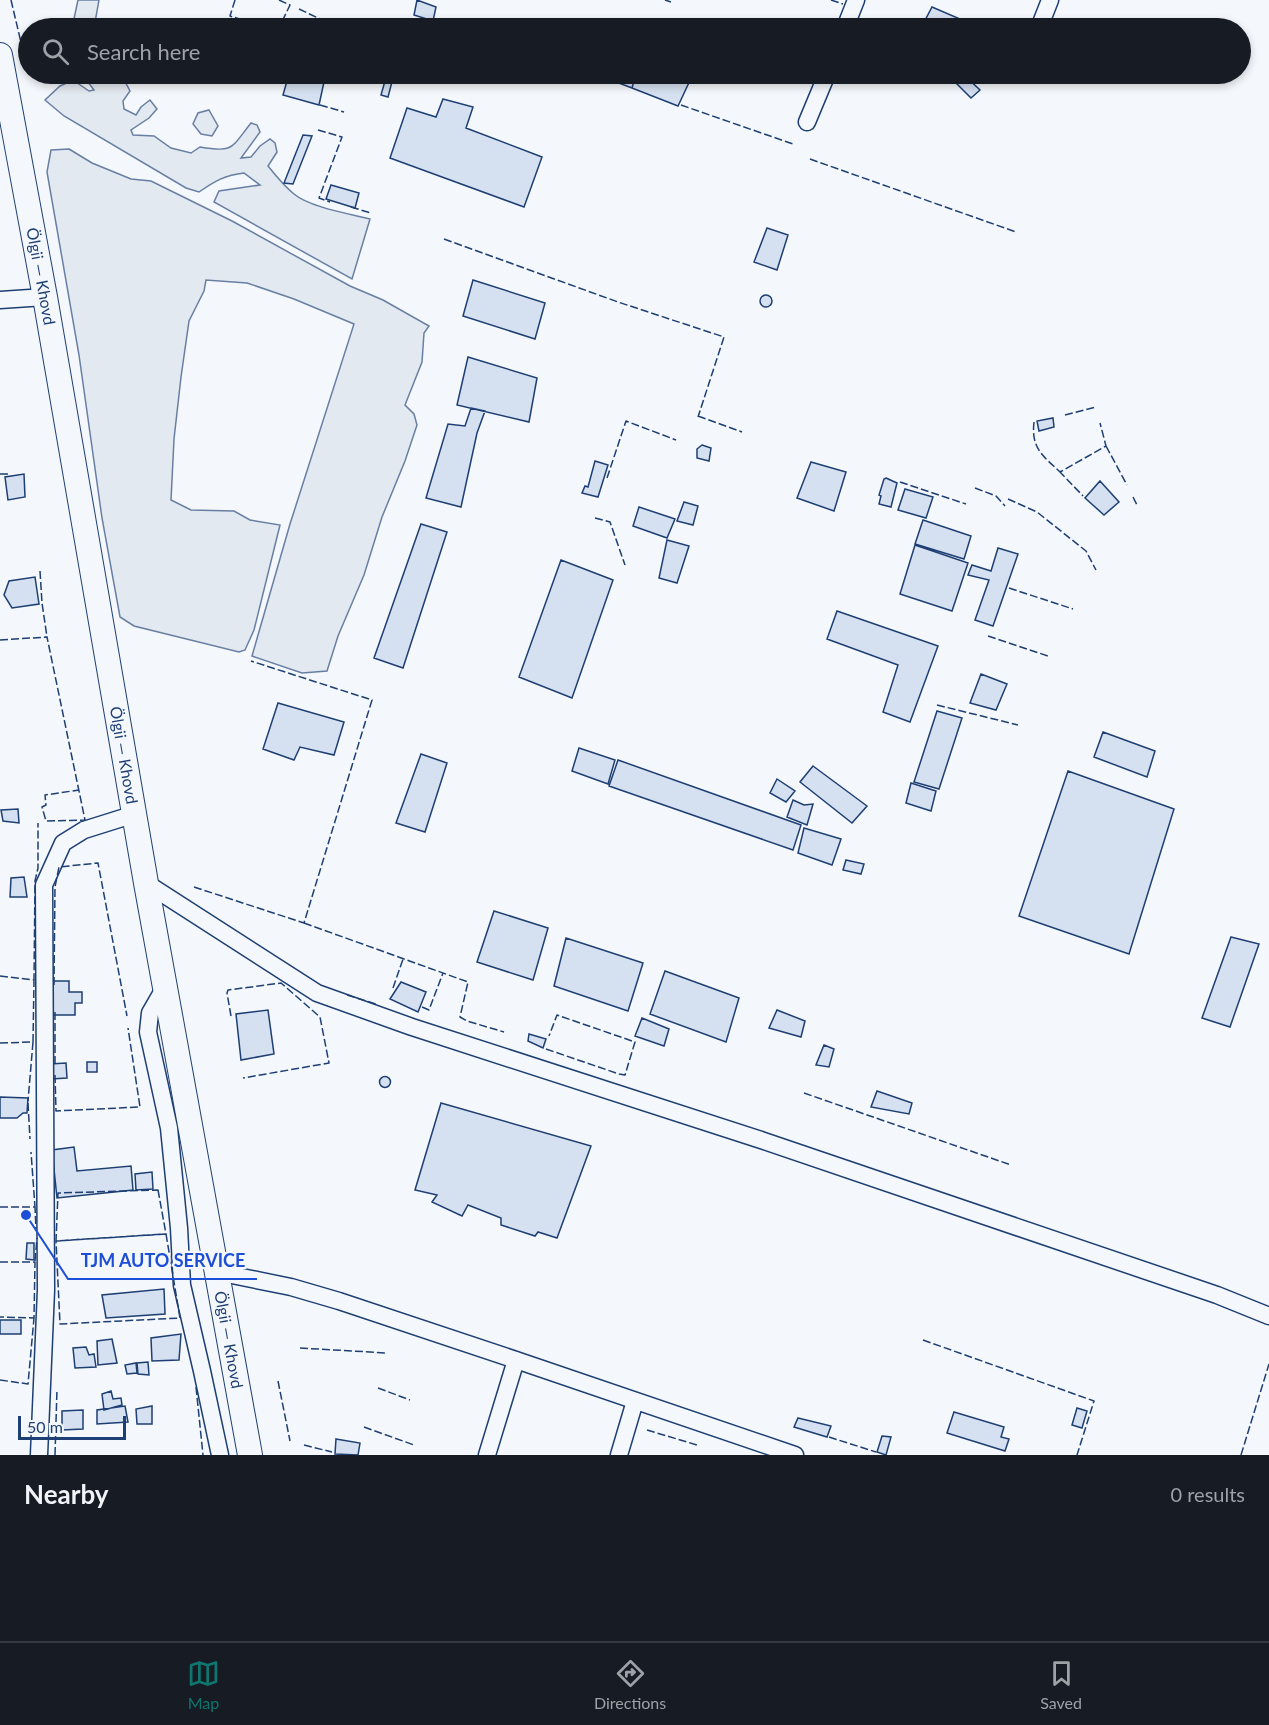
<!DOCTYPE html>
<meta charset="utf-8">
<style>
:root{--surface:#171b24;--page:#242831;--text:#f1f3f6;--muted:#9ea1a6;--line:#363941;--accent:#0f766e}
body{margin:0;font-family:Lato,sans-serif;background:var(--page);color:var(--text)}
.scale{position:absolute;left:18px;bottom:15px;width:108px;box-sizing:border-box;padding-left:6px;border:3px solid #1d3f73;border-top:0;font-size:16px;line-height:21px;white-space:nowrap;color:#1d3f73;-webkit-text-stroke:4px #f4f7fb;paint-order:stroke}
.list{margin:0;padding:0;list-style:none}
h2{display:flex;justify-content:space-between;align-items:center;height:78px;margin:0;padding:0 24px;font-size:26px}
h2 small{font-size:20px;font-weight:400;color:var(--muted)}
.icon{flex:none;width:33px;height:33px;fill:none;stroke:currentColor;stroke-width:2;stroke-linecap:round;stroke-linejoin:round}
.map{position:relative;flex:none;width:1269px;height:1455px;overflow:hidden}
.search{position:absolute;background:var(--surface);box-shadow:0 3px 9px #0003;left:18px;right:18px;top:18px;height:66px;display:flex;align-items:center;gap:15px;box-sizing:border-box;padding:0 21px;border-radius:33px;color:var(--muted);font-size:22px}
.sheet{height:186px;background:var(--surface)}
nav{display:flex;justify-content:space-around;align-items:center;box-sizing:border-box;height:84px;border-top:2px solid var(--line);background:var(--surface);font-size:16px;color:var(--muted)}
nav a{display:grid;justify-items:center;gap:3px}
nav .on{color:var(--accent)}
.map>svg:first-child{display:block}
.green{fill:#e3e9f0;stroke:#687fa3;stroke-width:1.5}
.building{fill:#d5e0f0;stroke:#1d3f73;stroke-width:1.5}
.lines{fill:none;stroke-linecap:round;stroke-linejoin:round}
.minor-casing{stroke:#1d3f73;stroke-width:19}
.highway-casing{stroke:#1d3f73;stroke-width:26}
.minor{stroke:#f4f7fb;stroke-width:16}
.highway{stroke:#f4f7fb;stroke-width:24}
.fence{stroke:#1d3f73;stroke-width:1.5;stroke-dasharray:8 3;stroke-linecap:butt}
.labels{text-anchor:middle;stroke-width:4.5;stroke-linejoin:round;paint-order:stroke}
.street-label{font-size:16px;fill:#1d3f73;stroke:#f4f7fb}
.leader{fill:none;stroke:#1d4ed8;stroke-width:2}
.callout-dot{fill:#1d4ed8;stroke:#f4f7fb;stroke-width:2}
.callout-label{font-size:18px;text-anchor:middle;font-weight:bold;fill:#1d4ed8;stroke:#f4f7fb;stroke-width:4.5;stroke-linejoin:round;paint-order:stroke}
</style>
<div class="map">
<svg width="1269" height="1455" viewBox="0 0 1269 1455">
<rect width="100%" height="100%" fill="#f4f7fb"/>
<path class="green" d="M78,0H99L94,28H72Z
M76,74H95L104,77L107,74H121L130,91L123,101L124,109L136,115L141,107L150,100L157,109L149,118L131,130L133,135L154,136L171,148L191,153L200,147C234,153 231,148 251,123L257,125L260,132L241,158L251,157L260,146L270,139L275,143L277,152L268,166C276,176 284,186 294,194C309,207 350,214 370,219L352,279L214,202L219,191L260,185L244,173C225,175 215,181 199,192L186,188L64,116L45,100L60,86L73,80L89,91L94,90L88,82Z
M209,110L218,126L212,136L201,134L193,124L198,113Z
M69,149L92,163L131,179L151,181L232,221L350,286L383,300L429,326L424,333L422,362L405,405L414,414L417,425L405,461L382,517L364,575L338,636L327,671L302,673L252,656L290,524L354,324L294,299L247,283L206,280L204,291L189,321L181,377L174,439L171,500L191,510L234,511L250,520L280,525L254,630L245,650L239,652L134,626L120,617L102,518L79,355L47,172L51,150Z"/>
<path class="building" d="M417,0L436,7L433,21L414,15Z
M932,7L967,22L963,28H921Z
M234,74H272L268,83Z
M289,74H314L312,78L324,82L319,105L283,95Z
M387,74H394L388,97L381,95Z
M595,74H636L632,88Z
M636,74H693L678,106L632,88Z
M947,74H963L980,90L971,98Z
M443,99L473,107L466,128L542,157L524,207L390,158L407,108L436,117Z
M303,135L312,136L293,184L284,183Z
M331,185L359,193L355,208L326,199Z
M767,228L788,235L777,270L754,262Z
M473,280L545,303L535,339L463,316Z
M760 301a6 6 0 1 1 12 0a6 6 0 1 1-12 0Z
M468,357L537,378L529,422L457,405Z
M471,408L485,411L477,433L461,507L426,498L448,424L465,426Z
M1053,418L1054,427L1039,431L1037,421Z
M702,445L711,448L709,461L697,458V449Z
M595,461L608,465L598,497L582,493L585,486L588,487Z
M811,462L846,472L834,511L797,498Z
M24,474L25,497L8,500L5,477Z
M886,478L897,483L891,507L879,504L881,496L879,495L884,479Z
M1100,481L1119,502L1104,515L1085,498Z
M905,489L933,497L926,518L898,510Z
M684,502L698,506L693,525L677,521Z
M639,507L675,519L667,538L633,526Z
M923,520L971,536L964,559L915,544Z
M421,524L447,532L403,668L374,658Z
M667,540L689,546L677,583L659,578Z
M915,545L968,563L952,611L900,594Z
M998,548L1018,554L993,626L975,620L989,580L968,575L972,565L991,571Z
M561,560L613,580L572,698L519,677Z
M35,577L39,604L12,608L4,595L9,581Z
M837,611L938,646L910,722L883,712L898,665L827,639Z
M981,674L1007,684L996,710L970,703Z
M278,703L344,722L334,755L300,747L294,760L263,749Z
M937,711L962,718L939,789L914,782Z
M1103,732L1155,751L1147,777L1094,757Z
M579,748L615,760L608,784L572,771Z
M421,754L447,763L425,832L396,823Z
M618,760L801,825L793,850L609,786Z
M813,766L867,806L852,823L800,782Z
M1068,771L1174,809L1129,954L1019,916Z
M777,779L795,791L786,802L770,793Z
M911,783L936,791L931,811L906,803Z
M793,800L804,805L813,804L807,825L787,817Z
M18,809L19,823L3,821L1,810Z
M804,828L841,839L832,865L798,853Z
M846,860L864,864L861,874L843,870Z
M24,877L27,897H10L11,878Z
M494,911L548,928L533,980L477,962Z
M1231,937L1259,944L1230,1027L1202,1018Z
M566,938L643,963L628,1011L554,986Z
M665,971L739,998L726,1042L650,1014Z
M49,981H69V992H82V1003H75V1015H49Z
M401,982L426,992L418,1012L390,999Z
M268,1010L274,1054L241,1060L236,1014Z
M777,1010L805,1021L801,1037L769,1028Z
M642,1018L669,1029L664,1046L635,1036Z
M529,1034L546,1039L543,1048L528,1041Z
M824,1045L834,1049L829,1067L816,1065Z
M87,1062H97V1072H87Z
M66,1063L67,1078L51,1079L50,1064Z
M379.5 1082a5.5 5.5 0 1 1 11 0a5.5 5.5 0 1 1-11 0Z
M877,1091L912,1103L909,1114L871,1107Z
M0,1097L28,1098L27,1113H23L17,1118H0Z
M441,1103L591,1146L557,1238L538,1232L535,1236L501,1225V1218L468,1205L462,1216L432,1202L437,1195L415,1190Z
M74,1147L77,1171L131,1166L133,1190L57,1198L52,1150Z
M152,1172L153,1189L136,1190L135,1174Z
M27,1243H34V1260L26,1259Z
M164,1289L165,1314L106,1318L102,1295Z
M0,1320H21V1334H0Z
M181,1334L179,1360L152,1361L151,1338Z
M112,1339L117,1363L98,1365L97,1341Z
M86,1347L89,1355L94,1354L96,1367L75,1368L73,1348Z
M148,1362L149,1375L138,1374L137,1363Z
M136,1363L137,1373L127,1374L125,1365Z
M111,1391L113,1399L121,1398L122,1405L104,1410L102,1394Z
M125,1406L128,1422L97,1424V1410Z
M152,1406V1424H137L136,1409Z
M1077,1408L1087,1411L1082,1428L1072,1425Z
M83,1410V1429L62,1430V1411Z
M954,1412L1004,1427L1001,1437L1009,1439L1005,1451L947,1433Z
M798,1418L831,1426L827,1437L794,1427Z
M882,1436L891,1437L886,1455L877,1452Z
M336,1439L360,1443L358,1455L335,1454Z"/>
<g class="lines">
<g class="minor-casing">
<path id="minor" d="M845,28L856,0
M1039,28L1050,0
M807,122L827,74
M0,300L45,297
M146,883L317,993L412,1027L764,1141L1217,1295L1269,1316
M165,987L150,1013L148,1032L169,1128L179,1228L182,1285L202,1371L220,1455
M217,1272L291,1287L339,1301L516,1360L795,1455
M39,1455L46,1290L44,885L63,843L84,830L135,814
M487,1455L516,1360
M619,1455L635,1401"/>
</g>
<g class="highway-casing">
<g id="highway">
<path id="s1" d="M0,55L45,297L146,883L250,1455"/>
</g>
</g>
<use href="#minor" class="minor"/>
<use href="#highway" class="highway"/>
<path class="fence" d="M11,0L28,72
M235,0L230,16L268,28
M279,0L290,5L279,28
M665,0L671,2
M831,0L843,4
M299,9L339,28
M320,105L344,112
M681,105L793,144
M318,130L342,137L319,198L330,202
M810,159L1016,232
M351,207L371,213
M444,239L618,302L724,337L698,417
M1065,415L1096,407
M698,416L742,432
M1034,422C1031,448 1042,455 1060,472L1106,446L1100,423
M1106,446L1127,485
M1061,471L1060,472L1083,496
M0,474H8
M607,478L626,421L676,440
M900,482L966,504
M975,488L996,496L1005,506
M1133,497L1137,505
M1008,499L1037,512L1086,551L1096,570
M595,518L610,522L625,565
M40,571L42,603L47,637H45
M1009,588L1073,609
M988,636L1048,656
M0,640L47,637L85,820L46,821L42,807L46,805L45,795L79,790
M937,705L1018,725
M194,887L304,923L372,700L251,661
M304,923L468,982L460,1017L467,1021L504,1032
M0,976L34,980L35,881L38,868V823
M54,985L55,887L59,867L98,863L127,1016
M393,988L403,959
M347,995L376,1004
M422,1007L429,1010L443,973
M55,1012V1066
M231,1016L227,993L228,990L281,983L320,1017L329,1063L243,1078
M33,1042L34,980
M0,1043L33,1042L28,1101
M546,1049L619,1074L625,1075L635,1042L557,1015L549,1036
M55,1075L56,1111L140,1107L128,1028
M804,1093L1011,1165
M28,1103L30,1139
M158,1190L166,1234L56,1241L58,1193Z
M0,1207H35L31,1152
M33,1207H35L36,1229
M166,1234L180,1318L60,1324L56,1241Z
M35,1261L37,1238
M0,1262H35L34,1318L0,1317
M923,1340L1094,1401L1077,1455
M300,1348L387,1353
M0,1380L28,1384L34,1318
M278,1381L290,1441
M196,1387L203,1455
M378,1388L410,1400
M364,1427L414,1445
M647,1430L697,1445
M829,1437L876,1452
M304,1445L332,1452
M55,1455L57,1389
M1241,1455L1269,1364"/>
</g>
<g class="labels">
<g class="street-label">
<text dy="6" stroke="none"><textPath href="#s1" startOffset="225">Ölgii — Khovd</textPath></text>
<text dy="6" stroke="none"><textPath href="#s1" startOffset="711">Ölgii — Khovd</textPath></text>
<text dy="6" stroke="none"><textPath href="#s1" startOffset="1305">Ölgii — Khovd</textPath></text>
</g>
</g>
<path class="leader" d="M26 1215L68 1279H257"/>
<circle class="callout-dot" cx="26" cy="1215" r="6"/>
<g class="callout-label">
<text x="163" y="1267">TJM AUTO SERVICE</text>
</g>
</svg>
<div class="scale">50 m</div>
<div class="search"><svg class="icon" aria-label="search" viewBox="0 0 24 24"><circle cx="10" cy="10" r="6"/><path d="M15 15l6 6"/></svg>Search here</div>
</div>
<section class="sheet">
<h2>Nearby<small>0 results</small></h2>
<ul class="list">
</ul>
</section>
<nav>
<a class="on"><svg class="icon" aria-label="map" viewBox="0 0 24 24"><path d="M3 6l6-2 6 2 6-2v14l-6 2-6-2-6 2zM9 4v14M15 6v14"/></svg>Map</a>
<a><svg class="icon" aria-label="directions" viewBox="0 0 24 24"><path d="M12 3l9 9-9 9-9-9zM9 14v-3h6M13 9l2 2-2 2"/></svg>Directions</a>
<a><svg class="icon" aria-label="saved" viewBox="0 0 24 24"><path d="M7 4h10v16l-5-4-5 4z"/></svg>Saved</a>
</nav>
